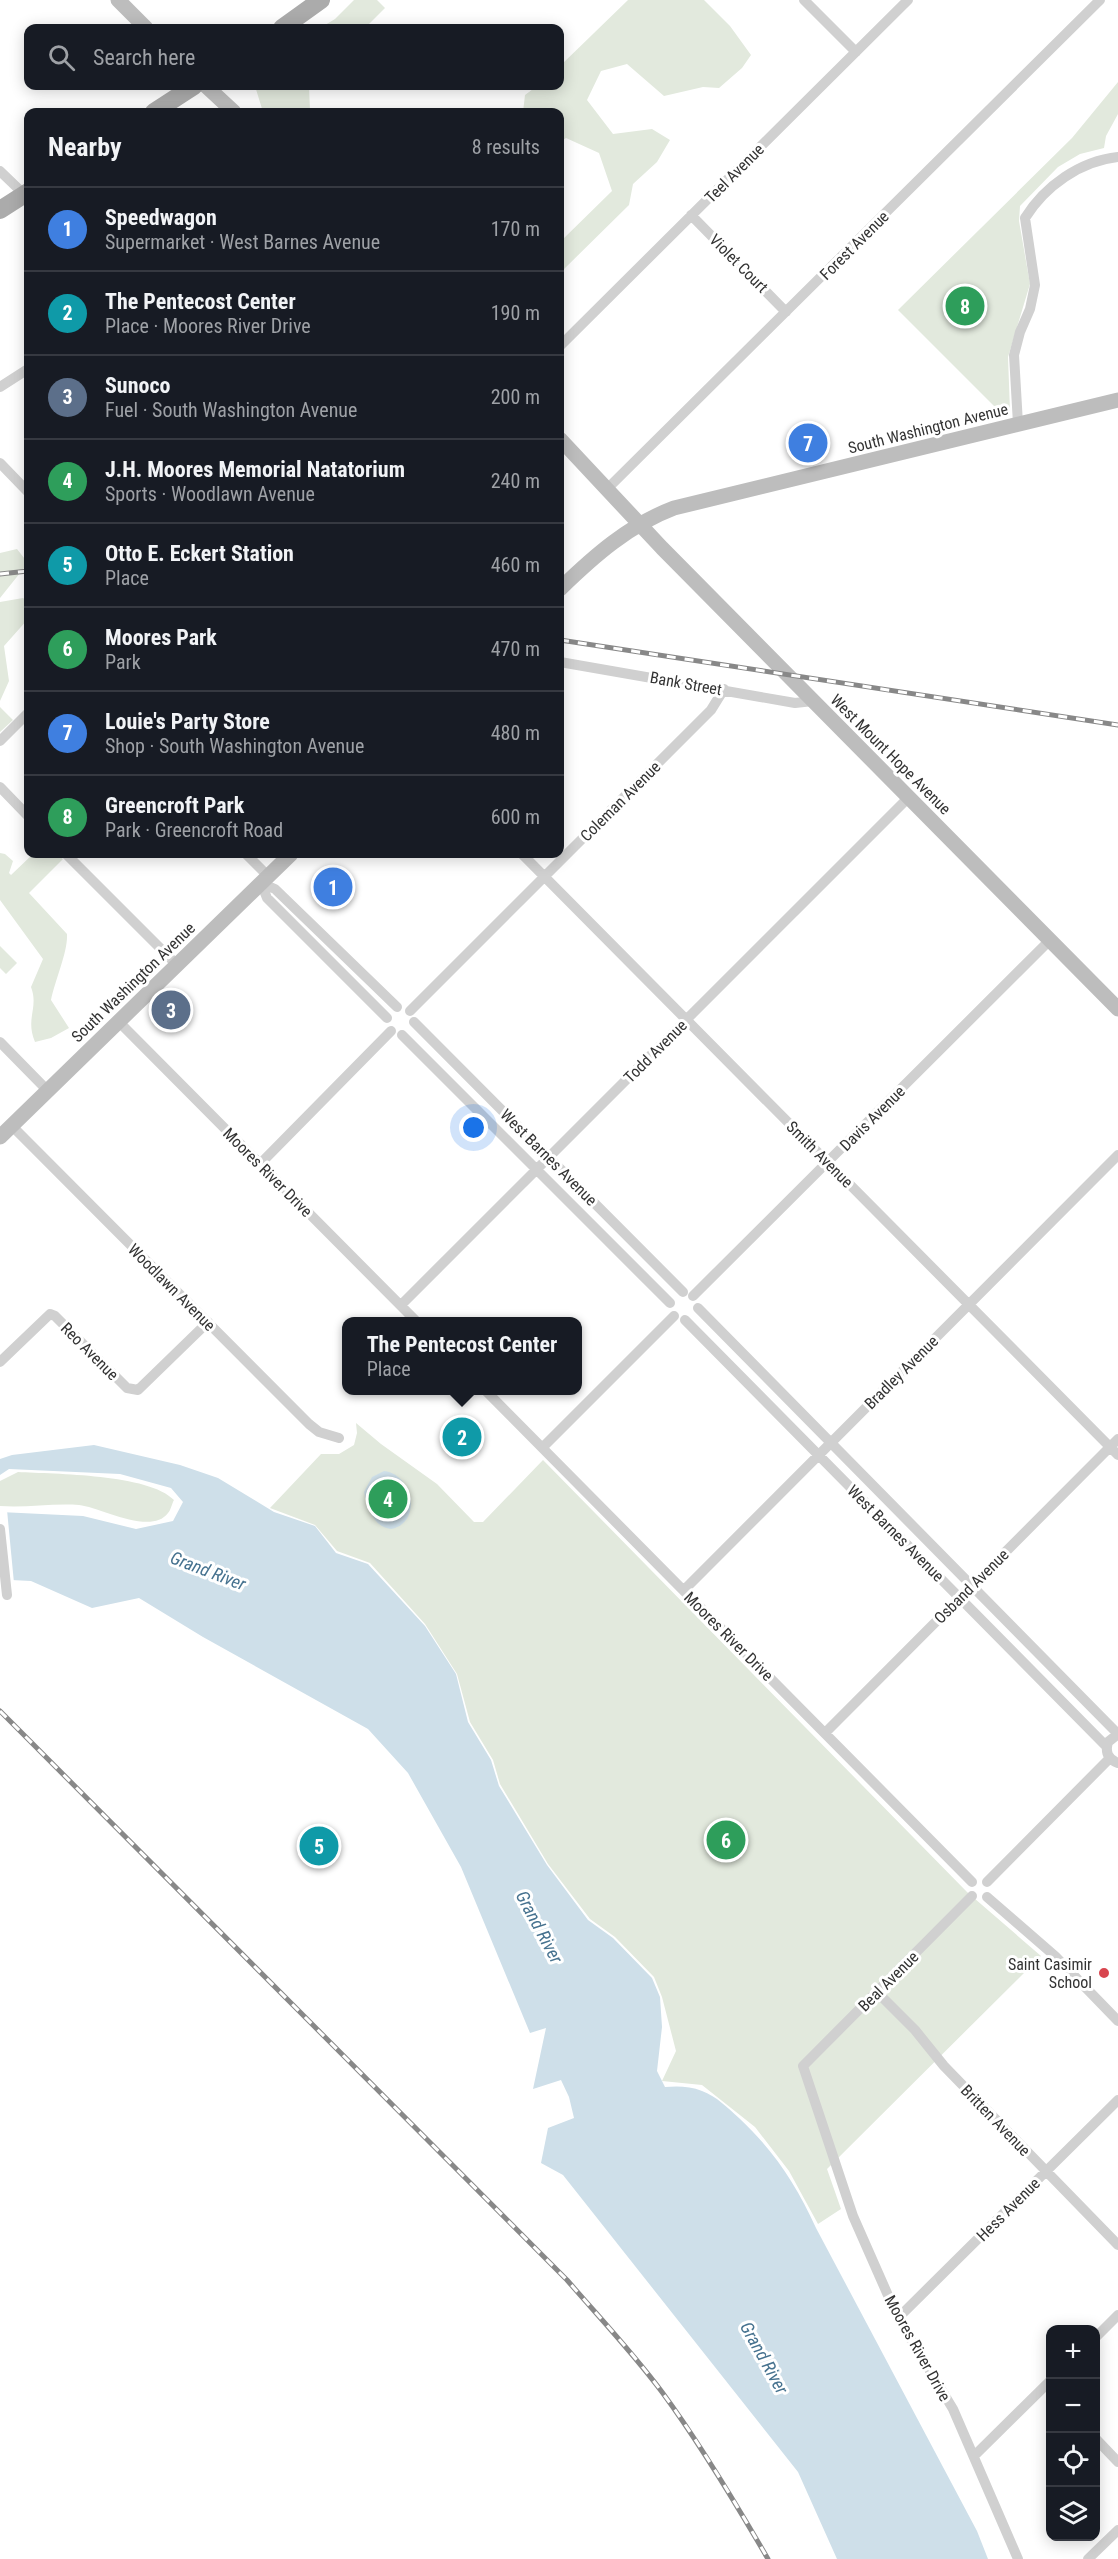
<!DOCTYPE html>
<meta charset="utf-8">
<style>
:root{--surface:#171b24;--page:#20242c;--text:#f1f3f6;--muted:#9ea1a6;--line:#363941;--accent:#0f766e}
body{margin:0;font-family:"Roboto Condensed",sans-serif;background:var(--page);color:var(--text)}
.controls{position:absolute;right:18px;bottom:18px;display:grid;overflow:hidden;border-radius:12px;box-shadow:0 3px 15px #0003}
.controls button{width:54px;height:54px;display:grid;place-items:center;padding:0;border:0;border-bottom:2px solid var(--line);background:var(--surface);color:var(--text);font:30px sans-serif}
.you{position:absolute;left:474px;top:1128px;width:21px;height:21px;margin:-15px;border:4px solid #fff;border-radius:50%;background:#1a73e8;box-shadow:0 0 0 9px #1a73e833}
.badge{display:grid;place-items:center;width:39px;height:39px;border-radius:50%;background:var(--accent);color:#fff;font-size:20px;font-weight:700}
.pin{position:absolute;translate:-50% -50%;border:3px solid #fff;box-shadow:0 2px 6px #0006}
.popup{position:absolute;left:342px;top:1317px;width:240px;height:78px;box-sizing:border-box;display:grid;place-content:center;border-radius:12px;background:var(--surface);filter:drop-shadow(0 2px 4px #0005);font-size:20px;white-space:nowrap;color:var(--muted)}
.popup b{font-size:22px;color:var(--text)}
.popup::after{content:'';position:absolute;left:50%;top:100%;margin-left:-12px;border:12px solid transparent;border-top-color:var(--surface)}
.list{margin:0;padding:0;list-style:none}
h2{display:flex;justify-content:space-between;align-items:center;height:78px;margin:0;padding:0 24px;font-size:26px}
h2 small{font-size:20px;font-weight:400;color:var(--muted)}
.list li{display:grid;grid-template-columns:39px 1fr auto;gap:18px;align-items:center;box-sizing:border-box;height:84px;padding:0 24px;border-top:2px solid var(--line)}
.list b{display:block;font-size:22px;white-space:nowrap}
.list p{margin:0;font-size:20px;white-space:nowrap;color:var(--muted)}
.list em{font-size:20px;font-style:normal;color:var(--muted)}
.icon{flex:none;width:33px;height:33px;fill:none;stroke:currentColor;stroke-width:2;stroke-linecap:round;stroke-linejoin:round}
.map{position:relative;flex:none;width:1118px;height:2559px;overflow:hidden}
.search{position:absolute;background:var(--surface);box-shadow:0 3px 15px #0003;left:24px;top:24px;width:540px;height:66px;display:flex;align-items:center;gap:15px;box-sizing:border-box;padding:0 21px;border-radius:12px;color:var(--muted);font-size:22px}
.panel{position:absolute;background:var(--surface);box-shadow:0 3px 15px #0003;left:24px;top:108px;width:540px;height:750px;border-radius:12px}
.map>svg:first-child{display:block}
.green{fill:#e2e9dd}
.water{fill:#cedfe9}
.pier{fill:#fff}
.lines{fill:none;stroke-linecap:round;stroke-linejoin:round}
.street{stroke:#d0d0d0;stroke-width:10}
.secondary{stroke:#bdbdbd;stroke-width:15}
.primary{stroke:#ababab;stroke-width:18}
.rail-casing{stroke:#888;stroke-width:5}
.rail{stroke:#fff;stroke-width:3;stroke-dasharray:9;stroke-linecap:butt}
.poi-dot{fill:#d8464f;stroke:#fff;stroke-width:2}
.labels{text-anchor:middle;stroke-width:6;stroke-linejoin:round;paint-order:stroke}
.street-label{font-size:16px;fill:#333;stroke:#fff}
.poi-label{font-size:16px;fill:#333;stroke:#fff;text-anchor:end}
.water-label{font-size:18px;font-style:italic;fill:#46728f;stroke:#fff}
</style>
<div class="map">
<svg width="1118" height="2559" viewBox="0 0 1118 2559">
<rect width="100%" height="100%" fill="#fff"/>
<path class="green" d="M354,0H377L385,8L365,28H320L335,19Z
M628,0H704L730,26L751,55L742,68L719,88L703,87L664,96L627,64L601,71L587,100L613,134L652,129L670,140L657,162L633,184L629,205L560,273V242L612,191L599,153L566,138L560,142V112H523L525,95L537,86H560V66Z
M1118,82V114L1106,136L1104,148L1080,154L1058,167L1020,206L1019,221L1030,284L1008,357L1010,411L1005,417L898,310L1072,138Z
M255,86H309L310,111L318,110L321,112H263Z
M17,549L28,563L0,598V553Z
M23,598L28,602V619L4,646L9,681L0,701V602Z
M0,707L13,720L0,732Z
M0,853L5,854L13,861L9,873L11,875L33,854H58L63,859L29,893L67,934C68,952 55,980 51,1000L69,1028L51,1038L35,1042C25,1018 39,1008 31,987L43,959L0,900Z
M0,946L17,963L6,974L0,968Z
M356,1423L381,1444L437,1484L474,1522H483L543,1460L967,1892L1041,1956L827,2169L841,2209L818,2224L789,2171L755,2127L702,2085L662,2081L676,2051L662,1997L654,1977L615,1937L590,1919L548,1864L500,1784L493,1760L470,1722L457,1674L425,1624L370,1563L337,1551L315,1525L270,1508L321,1454H339L354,1445L357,1433Z
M18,1472C55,1474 149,1474 174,1500C172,1503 171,1510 168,1513C151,1536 100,1507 79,1505C53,1503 26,1508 0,1506V1481Z"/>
<path class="water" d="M94,1445L180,1465L218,1478L274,1512L315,1526L336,1553L368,1564L425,1626L456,1674L468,1722L491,1760L499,1786L547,1865L588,1920L613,1938L652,1978L660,1997L662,2027L657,2071L665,2087C677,2086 690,2086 702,2091C716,2096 728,2108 739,2118C774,2151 796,2184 816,2228L977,2531L988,2559H837L798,2472L563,2175L541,2163L548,2128L574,2118L569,2097L561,2080L533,2089L546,2028L530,2033L461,1867L408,1773L368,1729L203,1637L139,1598L92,1608L31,1581L11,1580L0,1512L83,1516L136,1529L173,1521L183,1502L171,1488L120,1474L9,1469L0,1475V1459L12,1455Z
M384,1471C413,1474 423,1523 391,1529C373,1527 368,1508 364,1492L372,1477Z"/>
<path class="pier" d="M0,1509L7,1510L14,1583H0Z"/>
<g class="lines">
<path class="street" d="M804,0L856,52
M0,171L28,198
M691,215L786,312
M560,346L908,0
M0,387L28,369
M1018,424L1014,355L1020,332L1030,309L1035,285L1025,218C1045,186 1080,161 1118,157
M0,463L28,492
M607,489L1100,0
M560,662L795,703L813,701
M0,741L28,713
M0,787L28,816
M66,854L176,964
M246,854L268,876
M522,854L1118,1455
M261,883L267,898L387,1018
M261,883L275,889L397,1007
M410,1011L711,710L724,689
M119,1022L417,1322
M414,1022L683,1292
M402,1035L670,1303
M0,1042L47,1090
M12,1126L309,1424L319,1432L339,1438
M260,1164L391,1031
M693,1296L1050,940
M401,1305L909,797
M698,1308L1118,1734
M685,1320L1106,1746
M0,1362L50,1314L55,1316L127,1388L138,1390L208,1322
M485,1390L972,1882
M543,1447L674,1316
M0,1529L7,1595
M684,1590L1118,1155
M825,1733L1118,1439
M1118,1734L1108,1742C1105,1752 1108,1759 1118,1763
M987,1882L1110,1758
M972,1896L803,2066L853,2216L898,2318L953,2409L1018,2559
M987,1897L1055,1956L1118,2021
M877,1992L915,2030L944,2066L1118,2245
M898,2318L1118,2100
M1096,2337L1118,2315
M1096,2439L1118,2462
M974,2456L1050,2381
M1088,2559L1118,2530"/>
<path class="secondary" d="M118,0L146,28
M206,86L234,112
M560,439L662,548L1118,1009
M560,589C594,556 629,525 674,508L1118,400
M0,1137L291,854"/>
<path class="primary" d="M282,28L321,0
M154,112L194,86
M0,210L28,192"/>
<g class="rail-casing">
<path id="rail" d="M0,574L28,571
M560,640L1118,725
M0,1711L567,2280C599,2317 633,2353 662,2392C701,2445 735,2502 768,2559"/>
</g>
<use href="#rail" class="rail"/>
</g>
<circle class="poi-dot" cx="1104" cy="1973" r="6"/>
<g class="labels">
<g class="street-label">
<text transform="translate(734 173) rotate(-45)" y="6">Teel Avenue</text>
<text transform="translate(854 245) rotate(-45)" y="6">Forest Avenue</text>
<text transform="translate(739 263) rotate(45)" y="6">Violet Court</text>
<text transform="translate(928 428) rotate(-14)" y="6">South Washington Avenue</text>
<text transform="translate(686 683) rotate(10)" y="6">Bank Street</text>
<text transform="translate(891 754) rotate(45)" y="6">West Mount Hope Avenue</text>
<text transform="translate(620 801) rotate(-45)" y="6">Coleman Avenue</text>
<text transform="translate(133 982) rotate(-44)" y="6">South Washington Avenue</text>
<text transform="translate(655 1051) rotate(-45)" y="6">Todd Avenue</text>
<text transform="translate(872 1118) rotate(-45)" y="6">Davis Avenue</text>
<text transform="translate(820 1154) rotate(45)" y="6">Smith Avenue</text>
<text transform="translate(549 1157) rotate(45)" y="6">West Barnes Avenue</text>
<text transform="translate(268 1172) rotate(45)" y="6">Moores River Drive</text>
<text transform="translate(172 1287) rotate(45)" y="6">Woodlawn Avenue</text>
<text transform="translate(90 1351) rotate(45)" y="6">Reo Avenue</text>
<text transform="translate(901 1372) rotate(-45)" y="6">Bradley Avenue</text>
<text transform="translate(896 1533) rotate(45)" y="6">West Barnes Avenue</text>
<text transform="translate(971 1586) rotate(-45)" y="6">Osband Avenue</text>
<text transform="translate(729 1636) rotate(45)" y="6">Moores River Drive</text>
<text transform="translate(888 1981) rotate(-45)" y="6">Beal Avenue</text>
<text transform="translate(996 2120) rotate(46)" y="6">Britten Avenue</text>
<text transform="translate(1008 2209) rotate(-45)" y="6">Hess Avenue</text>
<text transform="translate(918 2348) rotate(61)" y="6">Moores River Drive</text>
</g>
<g class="poi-label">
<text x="1092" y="1970">Saint Casimir<tspan x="1092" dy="18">School</tspan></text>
</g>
<g class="water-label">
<text transform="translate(208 1571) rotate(21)" y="6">Grand River</text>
<text transform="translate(539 1927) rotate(62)" y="6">Grand River</text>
<text transform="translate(764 2358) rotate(61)" y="6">Grand River</text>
</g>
</g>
</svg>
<div class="controls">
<button>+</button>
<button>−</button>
<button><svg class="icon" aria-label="locate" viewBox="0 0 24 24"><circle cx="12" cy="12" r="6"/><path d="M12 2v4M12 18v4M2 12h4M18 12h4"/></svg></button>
<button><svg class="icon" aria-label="layers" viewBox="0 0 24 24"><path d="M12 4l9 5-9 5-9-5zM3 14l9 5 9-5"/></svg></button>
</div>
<div class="you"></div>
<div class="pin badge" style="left:333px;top:887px;background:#3f7fe0">1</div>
<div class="pin badge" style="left:462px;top:1437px;background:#0f9aa8">2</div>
<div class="popup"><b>The Pentecost Center</b>Place</div>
<div class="pin badge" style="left:171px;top:1010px;background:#5c6f8a">3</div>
<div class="pin badge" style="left:388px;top:1499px;background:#2e9e5b">4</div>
<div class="pin badge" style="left:319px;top:1846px;background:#0f9aa8">5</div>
<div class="pin badge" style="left:726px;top:1840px;background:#2e9e5b">6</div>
<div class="pin badge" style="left:808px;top:443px;background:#3f7fe0">7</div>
<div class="pin badge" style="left:965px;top:306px;background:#2e9e5b">8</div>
<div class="search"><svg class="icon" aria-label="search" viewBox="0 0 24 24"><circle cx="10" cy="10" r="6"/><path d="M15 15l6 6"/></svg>Search here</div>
<section class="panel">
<h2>Nearby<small>8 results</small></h2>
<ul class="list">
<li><span class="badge" style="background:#3f7fe0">1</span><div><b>Speedwagon</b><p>Supermarket · West Barnes Avenue</p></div><em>170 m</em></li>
<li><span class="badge" style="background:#0f9aa8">2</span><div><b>The Pentecost Center</b><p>Place · Moores River Drive</p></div><em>190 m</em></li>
<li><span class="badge" style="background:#5c6f8a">3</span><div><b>Sunoco</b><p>Fuel · South Washington Avenue</p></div><em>200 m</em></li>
<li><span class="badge" style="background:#2e9e5b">4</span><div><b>J.H. Moores Memorial Natatorium</b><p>Sports · Woodlawn Avenue</p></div><em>240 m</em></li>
<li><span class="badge" style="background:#0f9aa8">5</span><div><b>Otto E. Eckert Station</b><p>Place</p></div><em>460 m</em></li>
<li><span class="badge" style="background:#2e9e5b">6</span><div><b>Moores Park</b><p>Park</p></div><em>470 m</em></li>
<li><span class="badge" style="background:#3f7fe0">7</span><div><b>Louie's Party Store</b><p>Shop · South Washington Avenue</p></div><em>480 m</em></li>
<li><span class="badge" style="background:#2e9e5b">8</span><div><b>Greencroft Park</b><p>Park · Greencroft Road</p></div><em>600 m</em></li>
</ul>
</section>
</div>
